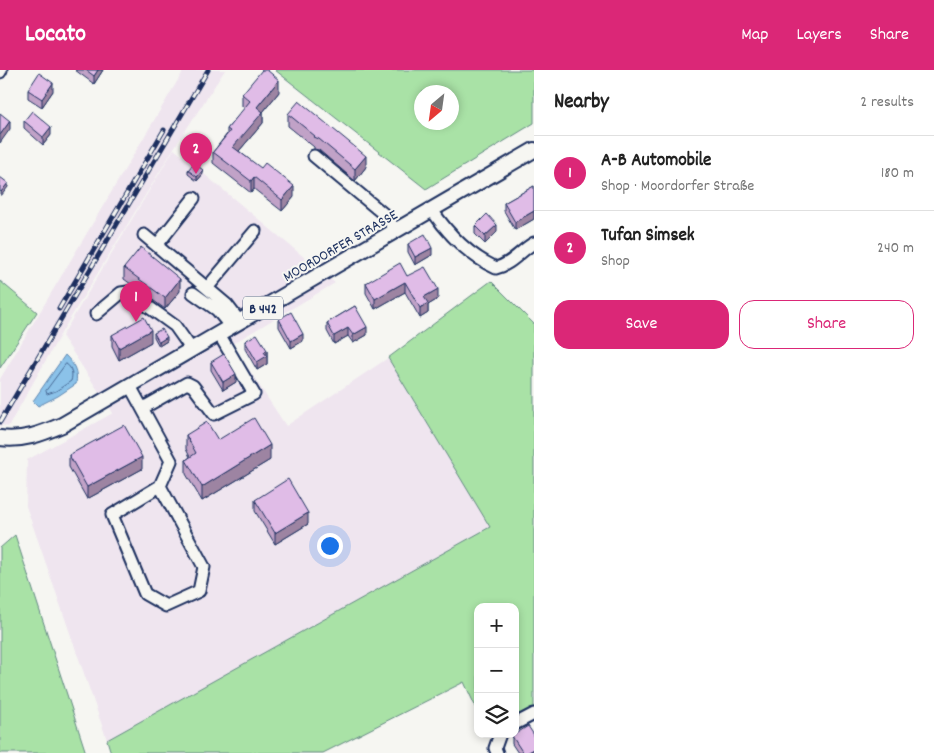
<!DOCTYPE html>
<meta charset="utf-8">
<style>
:root{--surface:#fff;--page:#f6f6f6;--text:#222;--muted:#767676;--line:#e0e0e0;--accent:#db2777}
body{margin:0;font-family:Dekko,sans-serif;background:var(--page);color:var(--text)}
.controls{position:absolute;right:15px;bottom:15px;display:grid;overflow:hidden;border-radius:10px;box-shadow:0 2px 8px #0003}
.controls button{width:45px;height:45px;display:grid;place-items:center;padding:0;border:0;border-bottom:1px solid var(--line);background:var(--surface);color:var(--text);font:25px sans-serif}
.compass{position:absolute;left:414px;top:15px;width:45px;height:45px;border-radius:50%;background:var(--surface);box-shadow:0 2px 8px #0003;rotate:209deg}
.you{position:absolute;left:329px;top:475px;width:18px;height:18px;margin:-12px;border:4px solid #fff;border-radius:50%;background:#1a73e8;box-shadow:0 0 0 8px #1a73e833}
.badge{display:grid;place-items:center;width:32px;height:32px;border-radius:50%;background:var(--accent);color:#fff;font-size:16px;font-weight:700}
.pin{position:absolute;translate:-50% -41px;filter:drop-shadow(0 1px 2px #0008)}
.pin::after{content:'';position:absolute;top:26px;width:18px;height:15px;background:inherit;clip-path:polygon(0 0,100% 0,50% 100%)}
.list{margin:0;padding:0;list-style:none}
h2{display:flex;justify-content:space-between;align-items:center;height:65px;margin:0;padding:0 20px;font-size:21px}
h2 small{font-size:16px;font-weight:400;color:var(--muted)}
.list li{display:grid;grid-template-columns:32px 1fr auto;gap:15px;align-items:center;box-sizing:border-box;height:75px;padding:0 20px;border-top:1px solid var(--line)}
.list b{display:block;font-size:19px;white-space:nowrap}
.list p{margin:0;font-size:16px;white-space:nowrap;color:var(--muted)}
.list em{font-size:16px;font-style:normal;color:var(--muted)}
.actions{display:flex;gap:10px;padding:15px 20px}
.actions a{flex:1;padding:11px 0;border:1px solid var(--accent);border-radius:15px;text-align:center;font-size:18px;color:var(--accent)}
.actions .main{background:var(--accent);color:#fff}
.icon{flex:none;width:28px;height:28px;fill:none;stroke:currentColor;stroke-width:2;stroke-linecap:round;stroke-linejoin:round}
.map{position:relative;flex:none;width:534px;height:683px;overflow:hidden}
header{display:flex;align-items:center;gap:30px;box-sizing:border-box;height:70px;padding:0 25px;background:var(--accent);color:#fff}
header strong{font-size:24px}
nav{display:flex;gap:28px;margin-inline-start:auto;font-size:18px}
main{display:flex}
aside{flex:1;background:var(--surface)}
.map>svg:first-child{display:block}
.built{fill:#efe5ef}
.green{fill:#a9e2a6;stroke:#628882;fill-rule:evenodd}
.water{fill:#8bc2e9;stroke:#5e87b1}
.lines{fill:none;stroke-linecap:round;stroke-linejoin:round}
.shore{stroke:#486a96;stroke-width:1}
.minor-casing{stroke:#1b2f5e;stroke-width:15}
.major-casing{stroke:#1b2f5e;stroke-width:18}
.minor{stroke:#f6f6f2;stroke-width:11}
.major{stroke:#f6f6f2;stroke-width:14}
.rail-casing{stroke:#1b2f5e;stroke-width:5}
.rail{stroke:#f6f6f2;stroke-width:3;stroke-dasharray:9;stroke-linecap:butt}
.wall{fill:#c1a2c7;stroke:#1b2f5e}
.shaded-wall{fill:#9d84a2;stroke:#1b2f5e}
.building{fill:#e0bce7;stroke:#1b2f5e}
.labels{text-anchor:middle;stroke-width:4;stroke-linejoin:round;paint-order:stroke}
.shield{fill:#f6f6f2;stroke:#5d6b8a;stroke-width:1}
.shield-label{font-size:14px;font-weight:bold;fill:#1b2f5e}
.street-label{font-size:15px;fill:#1b2f5e;stroke:#f6f6f2}
</style>
<header>
<strong>Locato</strong>
<nav><a>Map</a><a>Layers</a><a>Share</a></nav>
</header>
<main>
<div class="map">
<svg width="534" height="683" viewBox="0 0 534 683">
<rect width="100%" height="100%" fill="#f6f6f2"/>
<filter id="ink" filterUnits="userSpaceOnUse"><feTurbulence type="fractalNoise" baseFrequency=".02" numOctaves="2"/><feDisplacementMap in="SourceGraphic" scale="10" xChannelSelector="R" yChannelSelector="G"/><feConvolveMatrix kernelMatrix="1 2 1 2 8 2 1 2 1" color-interpolation-filters="sRGB"/></filter>
<g filter="url(#ink)">
<path class="built" d="M184,0H225L174,78L63,260L8,357L2,355L0,360V309Z
M174,79L335,213L232,274L286,356L388,288L490,457L107,670L26,436L27,390L113,343L62,266Z"/>
<path class="green" d="M275,0H534V53L426,119ZM452,22V52H422V22Z
M0,211L37,242L0,298Z
M491,211L534,254V638L515,647V537H478V642L464,612L323,683H111L107,670L490,457L388,288Z
M15,465L86,683H87H0V478Z"/>
<path class="water" d="M65,285C74,294 78,301 76,314L58,326L38,336L33,331Z"/>
<g class="lines">
<path class="shore" d="M66,294C72,297 73,305 71,311L56,321L47,324L46,321Z"/>
<g class="minor-casing">
<path id="minor" d="M0,2L1,0
M314,86L386,146L396,161
M432,140C448,164 470,186 496,198C512,194 520,181 534,173
M144,165L227,235L240,252
M157,175L194,128
M207,218L255,161
M193,223L217,240L231,257
M96,244L121,223L128,222L175,256L192,280
M130,316L171,391L160,416L112,445L145,524L166,536L199,521L204,497L160,416
M143,338L187,313L193,316L214,344L254,324L219,264
M515,654L534,644
M497,683L495,678L500,664"/>
</g>
<g class="major-casing">
<path id="major" d="M0,368C23,371 41,364 62,355L534,80"/>
</g>
<use href="#minor" class="minor"/>
<use href="#major" class="major"/>
<g class="rail-casing">
<path id="rail" d="M59,239L164,60
M0,352L208,0"/>
</g>
<use href="#rail" class="rail"/>
</g>
<path class="wall" d="M75,0H103L94,14Z
M28,20L53,21L42,37L28,28Z
M279,22L263,42V53L239,81L294,127L282,141L254,119L251,123L213,93V82L227,64V59L245,38L242,36V24Z
M288,44L366,97L355,111L319,80L314,79V77L288,56Z
M24,51L51,65L43,75L24,58Z
M188,100L203,104L197,111L188,104Z
M534,116V149L515,160L504,141V133Z
M475,156L497,162L485,174L475,164Z
M408,174L432,185L415,195L408,182Z
M124,198L180,221L165,239L124,209Z
M407,206L438,229L428,235V243L420,248L405,222L375,239L366,223V213Z
M355,236L367,265L353,273L348,266L334,274L327,261V253Z
M279,249L303,271L291,278L279,257Z
M154,263L167,271L159,276L154,267Z
M112,265L151,272L119,290L112,276Z
M245,271L267,280V294L257,300L245,279Z
M211,292L236,312L223,320L211,300Z
M186,365L218,370L270,390L202,431L186,404V390L190,387L186,379Z
M69,385L142,399L87,429L69,397Z
M255,430L308,454L275,474L255,441Z
M512,666L534,683H518L512,674Z"/>
<path class="shaded-wall" d="M98,0H103L94,14V6Z
M279,10V22L263,42V53L233,88V77L257,37Z
M53,13V21L42,37V29Z
M10,51V59L0,73V65Z
M51,57V65L43,75V67Z
M366,86V97L355,111V99Z
M203,100V104L197,111V107Z
M254,107V119L251,123V111Z
M8,113V117L1,126V122Z
M294,116V127L282,141V130Z
M534,141V149L515,160V152Z
M497,155V162L485,174V166Z
M432,178V185L415,195V187Z
M180,209V221L165,239V228Z
M405,212V222L375,239V229Z
M438,219V229L428,235V243L420,248V238L424,227Z
M367,257V265L353,273V265Z
M348,258V266L334,274V266Z
M151,260V272L119,290V278Z
M303,264V271L291,278V271Z
M167,267V271L159,276V272Z
M267,280V294L257,300V292L264,282Z
M236,304V312L223,320V312Z
M270,375V390L202,431V417Z
M142,387V399L87,429V417Z
M308,443V454L275,474V463Z
M534,679V683H527Z"/>
<path class="building" d="M86,0H98L94,6Z
M262,0H267L279,10L257,37L263,42L233,77L261,98L265,93L294,116L282,130L254,107L251,111L213,82L230,61L227,59L250,31L242,24Z
M39,3L53,13L42,29L28,20Z
M299,31L366,86L355,99L319,69L314,67L315,66L288,44Z
M32,41L51,57L43,67L24,51Z
M0,43L10,51L0,65Z
M194,93L203,100L197,107L188,100Z
M0,107L8,113L1,122L0,121Z
M534,116V141L515,152L504,133Z
M487,144L497,155L485,166L475,156Z
M425,164L432,178L415,187L408,174Z
M141,177L180,209L165,228L124,198Z
M400,193L407,206L425,197L438,219L424,227L428,233L420,238L405,212L375,229L366,213Z
M355,236L367,257L353,265L348,258L334,266L327,253Z
M291,242L303,264L291,271L279,249Z
M144,247L151,260L119,278L112,265Z
M162,259L167,267L159,272L154,263Z
M257,264L267,280L264,282L267,286L257,292L245,271Z
M224,284L236,304L223,312L211,292Z
M254,348L270,375L202,417L186,390L196,383L186,365L207,352L218,370Z
M124,355L142,387L87,417L69,385Z
M288,409L308,443L275,463L255,430Z
M528,656L534,665V679L527,683H523L512,666Z"/>
</g>
<g class="labels">
<rect class="shield" x="243" y="226.5" width="40" height="23" rx="4"/>
<g class="shield-label">
<text x="263" y="243">B 442</text>
</g>
<g class="street-label">
<text transform="translate(340 175) rotate(-30)" y="5">MOORDORFER STRASSE</text>
</g>
</g>
</svg>
<div class="controls">
<button>+</button>
<button>−</button>
<button><svg class="icon" aria-label="layers" viewBox="0 0 24 24"><path d="M12 4l9 5-9 5-9-5zM3 14l9 5 9-5"/></svg></button>
</div>
<svg class="compass" viewBox="-18 -18 36 36"><path d="M0-13l5 13h-10z" fill="#e53935"/><path d="M0 13l5-13h-10z" fill="#767676"/></svg>
<div class="you"></div>
<div class="pin badge" style="left:136px;top:252px">1</div>
<div class="pin badge" style="left:196px;top:104px">2</div>
</div>
<aside>
<h2>Nearby<small>2 results</small></h2>
<ul class="list">
<li><span class="badge">1</span><div><b>A-B Automobile</b><p>Shop · Moordorfer Straße</p></div><em>180 m</em></li>
<li><span class="badge">2</span><div><b>Tufan Simsek</b><p>Shop</p></div><em>240 m</em></li>
</ul>
<div class="actions"><a class="main">Save</a><a>Share</a></div>
</aside>
</main>
